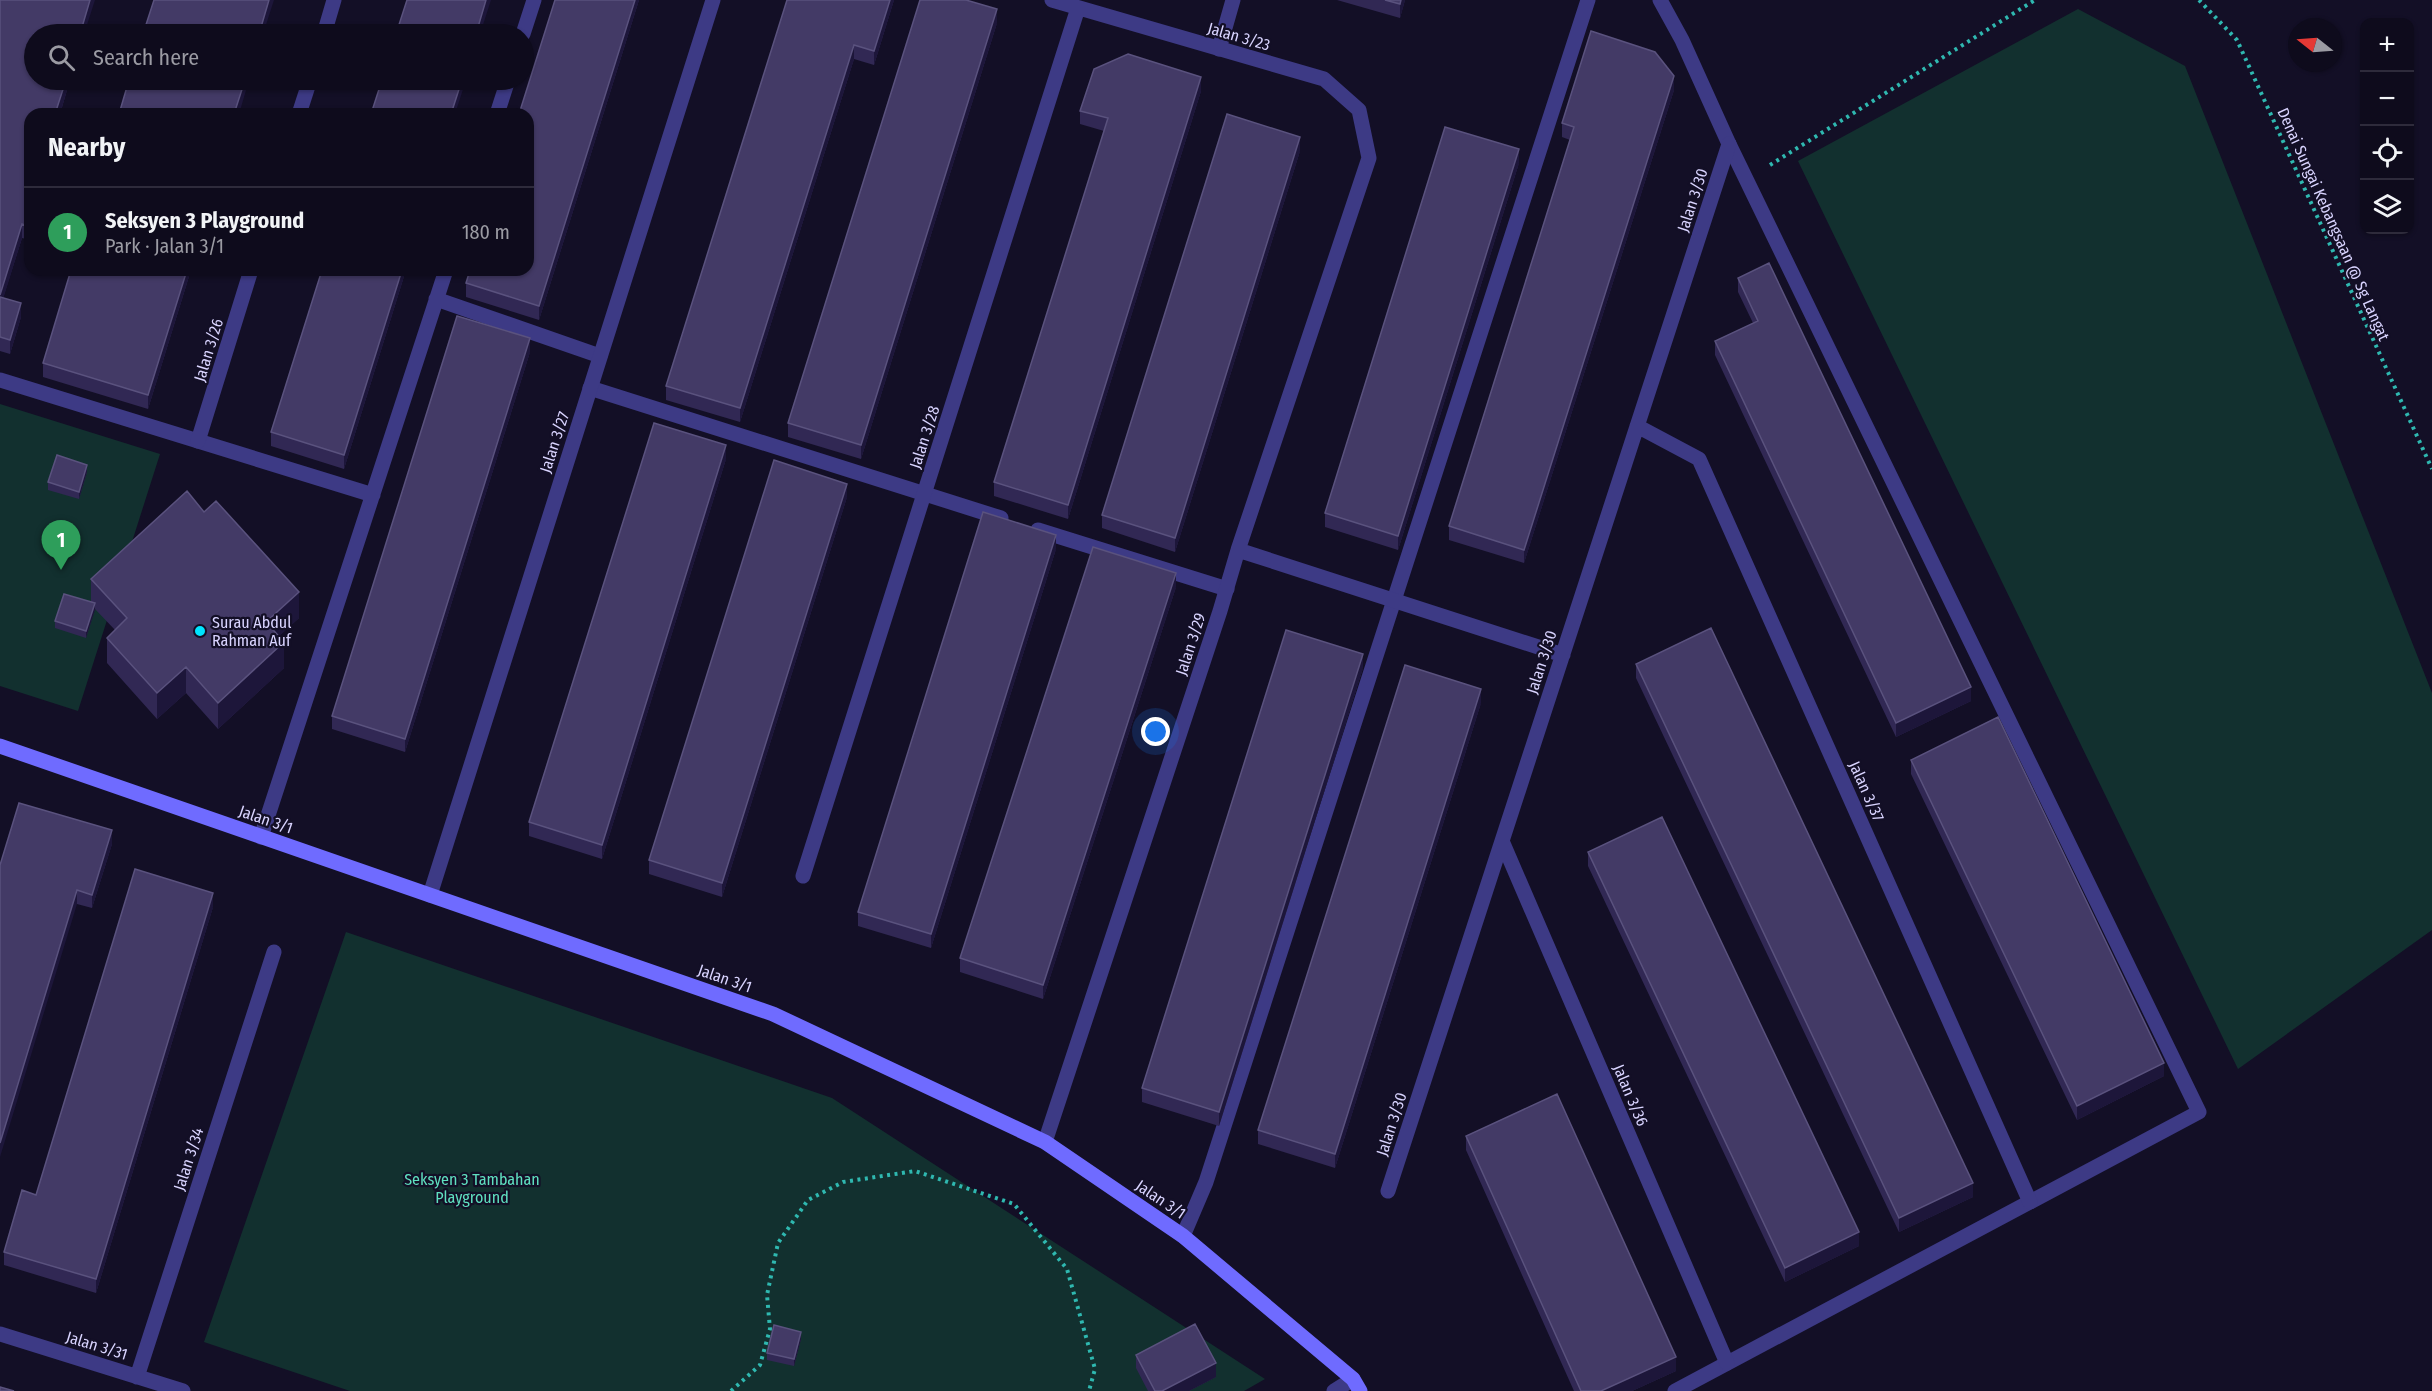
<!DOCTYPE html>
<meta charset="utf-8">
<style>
:root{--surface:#0e0b1c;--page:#1c1929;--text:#f1f3f6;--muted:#9b9ba3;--line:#2e2b3b;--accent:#0f766e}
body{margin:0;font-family:"Fira Sans Condensed",sans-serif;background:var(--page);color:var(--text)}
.controls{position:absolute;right:18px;top:18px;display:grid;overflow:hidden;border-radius:12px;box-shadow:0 2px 4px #0004}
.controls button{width:54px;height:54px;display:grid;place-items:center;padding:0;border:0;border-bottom:2px solid var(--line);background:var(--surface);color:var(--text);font:30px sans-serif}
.compass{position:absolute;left:2288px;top:18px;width:54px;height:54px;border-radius:50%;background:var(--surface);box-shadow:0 2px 4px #0004;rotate:287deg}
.you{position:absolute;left:1156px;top:732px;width:21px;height:21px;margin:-15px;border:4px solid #fff;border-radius:50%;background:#1a73e8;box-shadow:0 0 0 9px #1a73e833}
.badge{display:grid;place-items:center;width:39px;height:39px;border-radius:50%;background:var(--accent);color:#fff;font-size:20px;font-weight:700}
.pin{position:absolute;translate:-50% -50px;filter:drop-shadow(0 2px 3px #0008)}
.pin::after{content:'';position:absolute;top:32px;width:21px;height:18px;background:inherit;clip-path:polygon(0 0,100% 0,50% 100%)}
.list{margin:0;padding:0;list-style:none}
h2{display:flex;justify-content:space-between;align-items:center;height:78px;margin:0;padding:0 24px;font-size:26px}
h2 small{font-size:20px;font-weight:400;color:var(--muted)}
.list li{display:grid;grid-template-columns:39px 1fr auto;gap:18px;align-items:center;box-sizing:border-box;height:90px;padding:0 24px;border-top:2px solid var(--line)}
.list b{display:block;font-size:22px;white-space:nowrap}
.list p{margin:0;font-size:20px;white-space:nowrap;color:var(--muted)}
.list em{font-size:20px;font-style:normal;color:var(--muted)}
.icon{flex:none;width:33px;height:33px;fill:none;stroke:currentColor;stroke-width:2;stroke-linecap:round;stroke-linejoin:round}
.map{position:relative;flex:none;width:2432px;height:1391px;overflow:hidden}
.search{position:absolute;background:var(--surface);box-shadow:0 2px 4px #0004;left:24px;top:24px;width:510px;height:66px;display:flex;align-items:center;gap:15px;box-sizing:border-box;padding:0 21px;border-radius:33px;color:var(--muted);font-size:22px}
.panel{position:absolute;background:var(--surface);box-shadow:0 2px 4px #0004;left:24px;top:108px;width:510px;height:168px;border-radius:18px}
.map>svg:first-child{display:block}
.green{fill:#12302f}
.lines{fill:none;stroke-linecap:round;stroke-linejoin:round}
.path{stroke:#2fb8b0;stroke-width:4;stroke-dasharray:3 4.5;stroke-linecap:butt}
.lane{stroke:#3d3a85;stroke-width:15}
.street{stroke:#3d3a85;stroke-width:15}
.secondary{stroke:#6f6bff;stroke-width:15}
.wall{fill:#312854}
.shaded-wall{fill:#1d163a}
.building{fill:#433a66;stroke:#5a527e;stroke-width:1.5}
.poi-dot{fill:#00e5ff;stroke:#130f26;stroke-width:2}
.labels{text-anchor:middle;stroke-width:4.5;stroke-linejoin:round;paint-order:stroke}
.street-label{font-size:16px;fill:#d9d4ff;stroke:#130f26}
.poi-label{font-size:16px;fill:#d9d4ff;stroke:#130f26;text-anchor:start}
.park-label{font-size:16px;fill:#5fe0c0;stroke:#130f26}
</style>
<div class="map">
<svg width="2432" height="1391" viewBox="0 0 2432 1391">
<rect width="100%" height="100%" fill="#130f26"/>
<path class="green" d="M2078,9L2185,66L2432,693V930L2238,1069L1798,161Z
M0,404L160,454L78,711L0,686Z
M346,932L832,1098L1265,1379L1244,1391H350L204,1342Z"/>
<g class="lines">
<path class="path" d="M2199,0L2237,40L2432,469
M1770,165L2035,0
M731,1391L760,1365L770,1329L767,1295L778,1243L808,1200L843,1182L915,1171L1014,1204L1067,1269L1095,1369L1089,1391"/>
<path class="lane" d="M1660,0L1682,40L1729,144L2199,1112L1675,1391
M523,34L534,0
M1219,49L1233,0
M497,114L508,80
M436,299L600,356
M0,380L373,495
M590,388L1001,518
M1038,530L1227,589
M261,837L446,270
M1183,1236L1206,1182L1588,0"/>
<path class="street" d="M324,34L334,0
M299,114L310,80
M1637,426L1699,459L2030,1202
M198,441L251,270
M1238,550L1563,655
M1502,841L1727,1363
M803,876L1078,8
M430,895L713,0
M1045,1142L1220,611L1238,550L1369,158L1359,110L1324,79L1052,0
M1388,1191L1729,144
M0,1334L183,1391
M137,1377L274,952
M1334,1391L1353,1379"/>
<path class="secondary" d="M0,746L773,1014L1045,1142L1183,1236L1353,1379L1360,1391"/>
</g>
<path class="wall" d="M0,0L34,80H70L60,114H30V240L22,238L3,298L21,317L10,354L0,351Z
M555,0H639L539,320L466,297V283Z
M787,0H894L874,65L854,59L740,422L666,400V386Z
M1337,0H1405L1400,18Z
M997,23L861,459L788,437V423Z
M1674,90L1524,563L1449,540V526L1570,140L1562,137V123Z
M1201,91L1068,519L994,496V482L1104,131L1080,124V111Z
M1300,151L1175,552L1102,528V515Z
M1519,163L1398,550L1325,527V513Z
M71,270H191L148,409L43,377V363Z
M322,270H406L344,469L271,446V432Z
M1738,278L1971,701L1896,737L1715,355V341L1753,323L1738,292Z
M530,352L405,752L332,729V716Z
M726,459L602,859L529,836V822Z
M87,472L79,499L48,490V482Z
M847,497L722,897L649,874V860Z
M1056,549L931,948L858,926V912Z
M91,579L299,618L279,636L284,668L218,729L186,693L157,719L107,663V638L115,630L95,609L86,638L55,628V621L91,602Z
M1176,587L1043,999L960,972V958Z
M1636,664L1973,1197L1899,1232L1636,678Z
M1363,668L1219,1126L1142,1102V1088Z
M1481,703L1335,1168L1258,1144V1130Z
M1911,760L2164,1076L2077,1120L1911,774Z
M19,803L112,844L92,908L77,904Z
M1588,852L1859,1246L1785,1282L1588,866Z
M213,907L96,1293L4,1265V1252L36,1195Z
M1466,1136L1676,1371L1632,1391H1574L1466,1150Z
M801,1339L794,1366L767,1360V1353Z
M1136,1355L1216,1377L1189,1391H1148L1136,1368Z"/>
<path class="shaded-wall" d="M90,0H95L84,34H80Z
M269,0H274L263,34H259Z
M486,0H491L480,34H476Z
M635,0H639L539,320V306Z
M890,0H894L874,65V51Z
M1401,0H1405L1400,18V4Z
M997,9V23L861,459V445Z
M854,45V59L740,422V408Z
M1674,76V90L1524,563V550Z
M1201,77V91L1068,519V505Z
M66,80H70L60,114H55Z
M245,80H249L239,114H234Z
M462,80H466L455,114H451Z
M1300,137V151L1175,552V538Z
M1519,149V163L1398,550V536Z
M22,224V238L0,309V295Z
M187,270H191L148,409V395Z
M402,270H406L344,469V455Z
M21,303V317L10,354V340Z
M530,338V352L405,752V739Z
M726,445V459L602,859V845Z
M87,465V472L79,499V492Z
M847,484V497L722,897V883Z
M1056,535V549L931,948V934Z
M1176,573V587L1043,999V985Z
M299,592V618L266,648V622Z
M95,603V610L86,638V631Z
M284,642V668L218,729V703Z
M1363,654V668L1219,1126V1112Z
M186,667V693L157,719V693Z
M1971,687V701L1896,737V723Z
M1481,689V703L1335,1168V1154Z
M112,830V844L92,908V895Z
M77,890V904L0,1157V1143Z
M213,893V907L96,1293V1279Z
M2164,1063V1076L2077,1120V1106Z
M1973,1183V1197L1899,1232V1218Z
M1859,1232V1246L1785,1282V1268Z
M801,1332V1339L794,1366V1359Z
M1676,1357V1371L1632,1391H1601Z
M1216,1363V1377L1189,1391H1162Z"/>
<path class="building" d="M0,0H90L80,34H34V80H66L55,114H30V227L22,224L0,295Z
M154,0H269L259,34H143Z
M407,0H486L476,34H396Z
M555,0H635L539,306L466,283L470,270H528V114H519Z
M787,0H890L874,51L854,45L740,408L666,386Z
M920,0H966L997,9L861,445L788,423Z
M1385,0H1401L1400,4Z
M1591,31L1655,52L1674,76L1524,550L1449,526L1574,127L1562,123Z
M1128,54L1201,77L1068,505L994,482L1108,118L1080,111L1094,69Z
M129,80H245L234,114H119Z
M382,80H462L451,114H371Z
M1227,114L1300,137L1175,538L1102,515Z
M1445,127L1519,149L1398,536L1325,513Z
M1769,263L1971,687L1896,723L1715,341L1758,321L1738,278Z
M71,270H187L148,395L43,363Z
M322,270H402L344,455L271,432Z
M0,297L21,303L10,340L0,337Z
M457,316L530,338L405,739L332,716Z
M654,423L726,445L602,845L529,822Z
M57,455L87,465L79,492L48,482Z
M774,460L847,484L722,883L649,860Z
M187,491L204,512L216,501L299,592L266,622L284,642L218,703L186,667L157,693L107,638L127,618L91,579Z
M983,512L1056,535L931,934L858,912Z
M1093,547L1176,573L1043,985L960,958Z
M64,594L95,603L86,631L55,621Z
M1711,628L1973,1183L1899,1218L1636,664Z
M1286,630L1363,654L1219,1112L1142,1088Z
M1405,665L1481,689L1335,1154L1258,1130Z
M1998,717L2164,1063L2077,1106L1911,760Z
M19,803L112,830L92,895L77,890L0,1143V865Z
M1662,817L1859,1232L1785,1268L1588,852Z
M135,869L213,893L96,1279L4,1252L22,1190L36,1195Z
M1557,1094L1676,1357L1601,1391H1581L1466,1136Z
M1195,1324L1216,1363L1162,1391H1155L1136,1355Z
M774,1325L801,1332L794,1359L767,1353Z
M0,1387L14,1391H0Z"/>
<circle class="poi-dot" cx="200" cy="631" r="6"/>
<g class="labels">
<g class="street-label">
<text transform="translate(1239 36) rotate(16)" y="6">Jalan 3/23</text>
<text transform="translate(1692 200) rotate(-72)" y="6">Jalan 3/30</text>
<text transform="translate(2334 224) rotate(66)" y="6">Denai Sungai Kebangsaan @ Sg Langat</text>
<text transform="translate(208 350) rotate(-73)" y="6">Jalan 3/26</text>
<text transform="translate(924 437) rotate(-72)" y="6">Jalan 3/28</text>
<text transform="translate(554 442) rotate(-72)" y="6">Jalan 3/27</text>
<text transform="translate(1190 644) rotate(-72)" y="6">Jalan 3/29</text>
<text transform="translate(1541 662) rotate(-72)" y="6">Jalan 3/30</text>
<text transform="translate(1867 791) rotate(66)" y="6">Jalan 3/37</text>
<text transform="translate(266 819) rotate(19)" y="6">Jalan 3/1</text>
<text transform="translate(725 978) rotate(19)" y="6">Jalan 3/1</text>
<text transform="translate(1631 1095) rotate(67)" y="6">Jalan 3/36</text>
<text transform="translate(1391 1124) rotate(-72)" y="6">Jalan 3/30</text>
<text transform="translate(188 1159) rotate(-72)" y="6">Jalan 3/34</text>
<text transform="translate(1161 1199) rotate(34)" y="6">Jalan 3/1</text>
<text transform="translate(97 1345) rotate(17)" y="6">Jalan 3/31</text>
</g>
<g class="poi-label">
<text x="212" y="628">Surau Abdul<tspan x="212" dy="18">Rahman Auf</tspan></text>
</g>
<g class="park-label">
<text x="472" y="1185">Seksyen 3 Tambahan<tspan x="472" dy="18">Playground</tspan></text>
</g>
</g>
</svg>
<div class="controls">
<button>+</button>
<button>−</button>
<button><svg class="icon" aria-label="locate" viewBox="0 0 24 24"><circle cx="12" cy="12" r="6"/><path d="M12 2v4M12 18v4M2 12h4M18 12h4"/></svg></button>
<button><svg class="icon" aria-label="layers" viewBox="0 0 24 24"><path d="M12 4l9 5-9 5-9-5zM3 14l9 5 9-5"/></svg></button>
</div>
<svg class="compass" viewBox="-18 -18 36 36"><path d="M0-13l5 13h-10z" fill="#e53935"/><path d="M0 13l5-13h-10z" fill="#9b9ba3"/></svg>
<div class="you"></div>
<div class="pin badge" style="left:61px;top:570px;background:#2e9e5b">1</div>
<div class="search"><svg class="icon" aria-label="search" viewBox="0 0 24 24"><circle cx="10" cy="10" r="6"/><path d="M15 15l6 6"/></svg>Search here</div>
<section class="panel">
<h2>Nearby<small></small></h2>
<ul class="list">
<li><span class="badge" style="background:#2e9e5b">1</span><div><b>Seksyen 3 Playground</b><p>Park · Jalan 3/1</p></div><em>180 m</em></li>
</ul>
</section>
</div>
